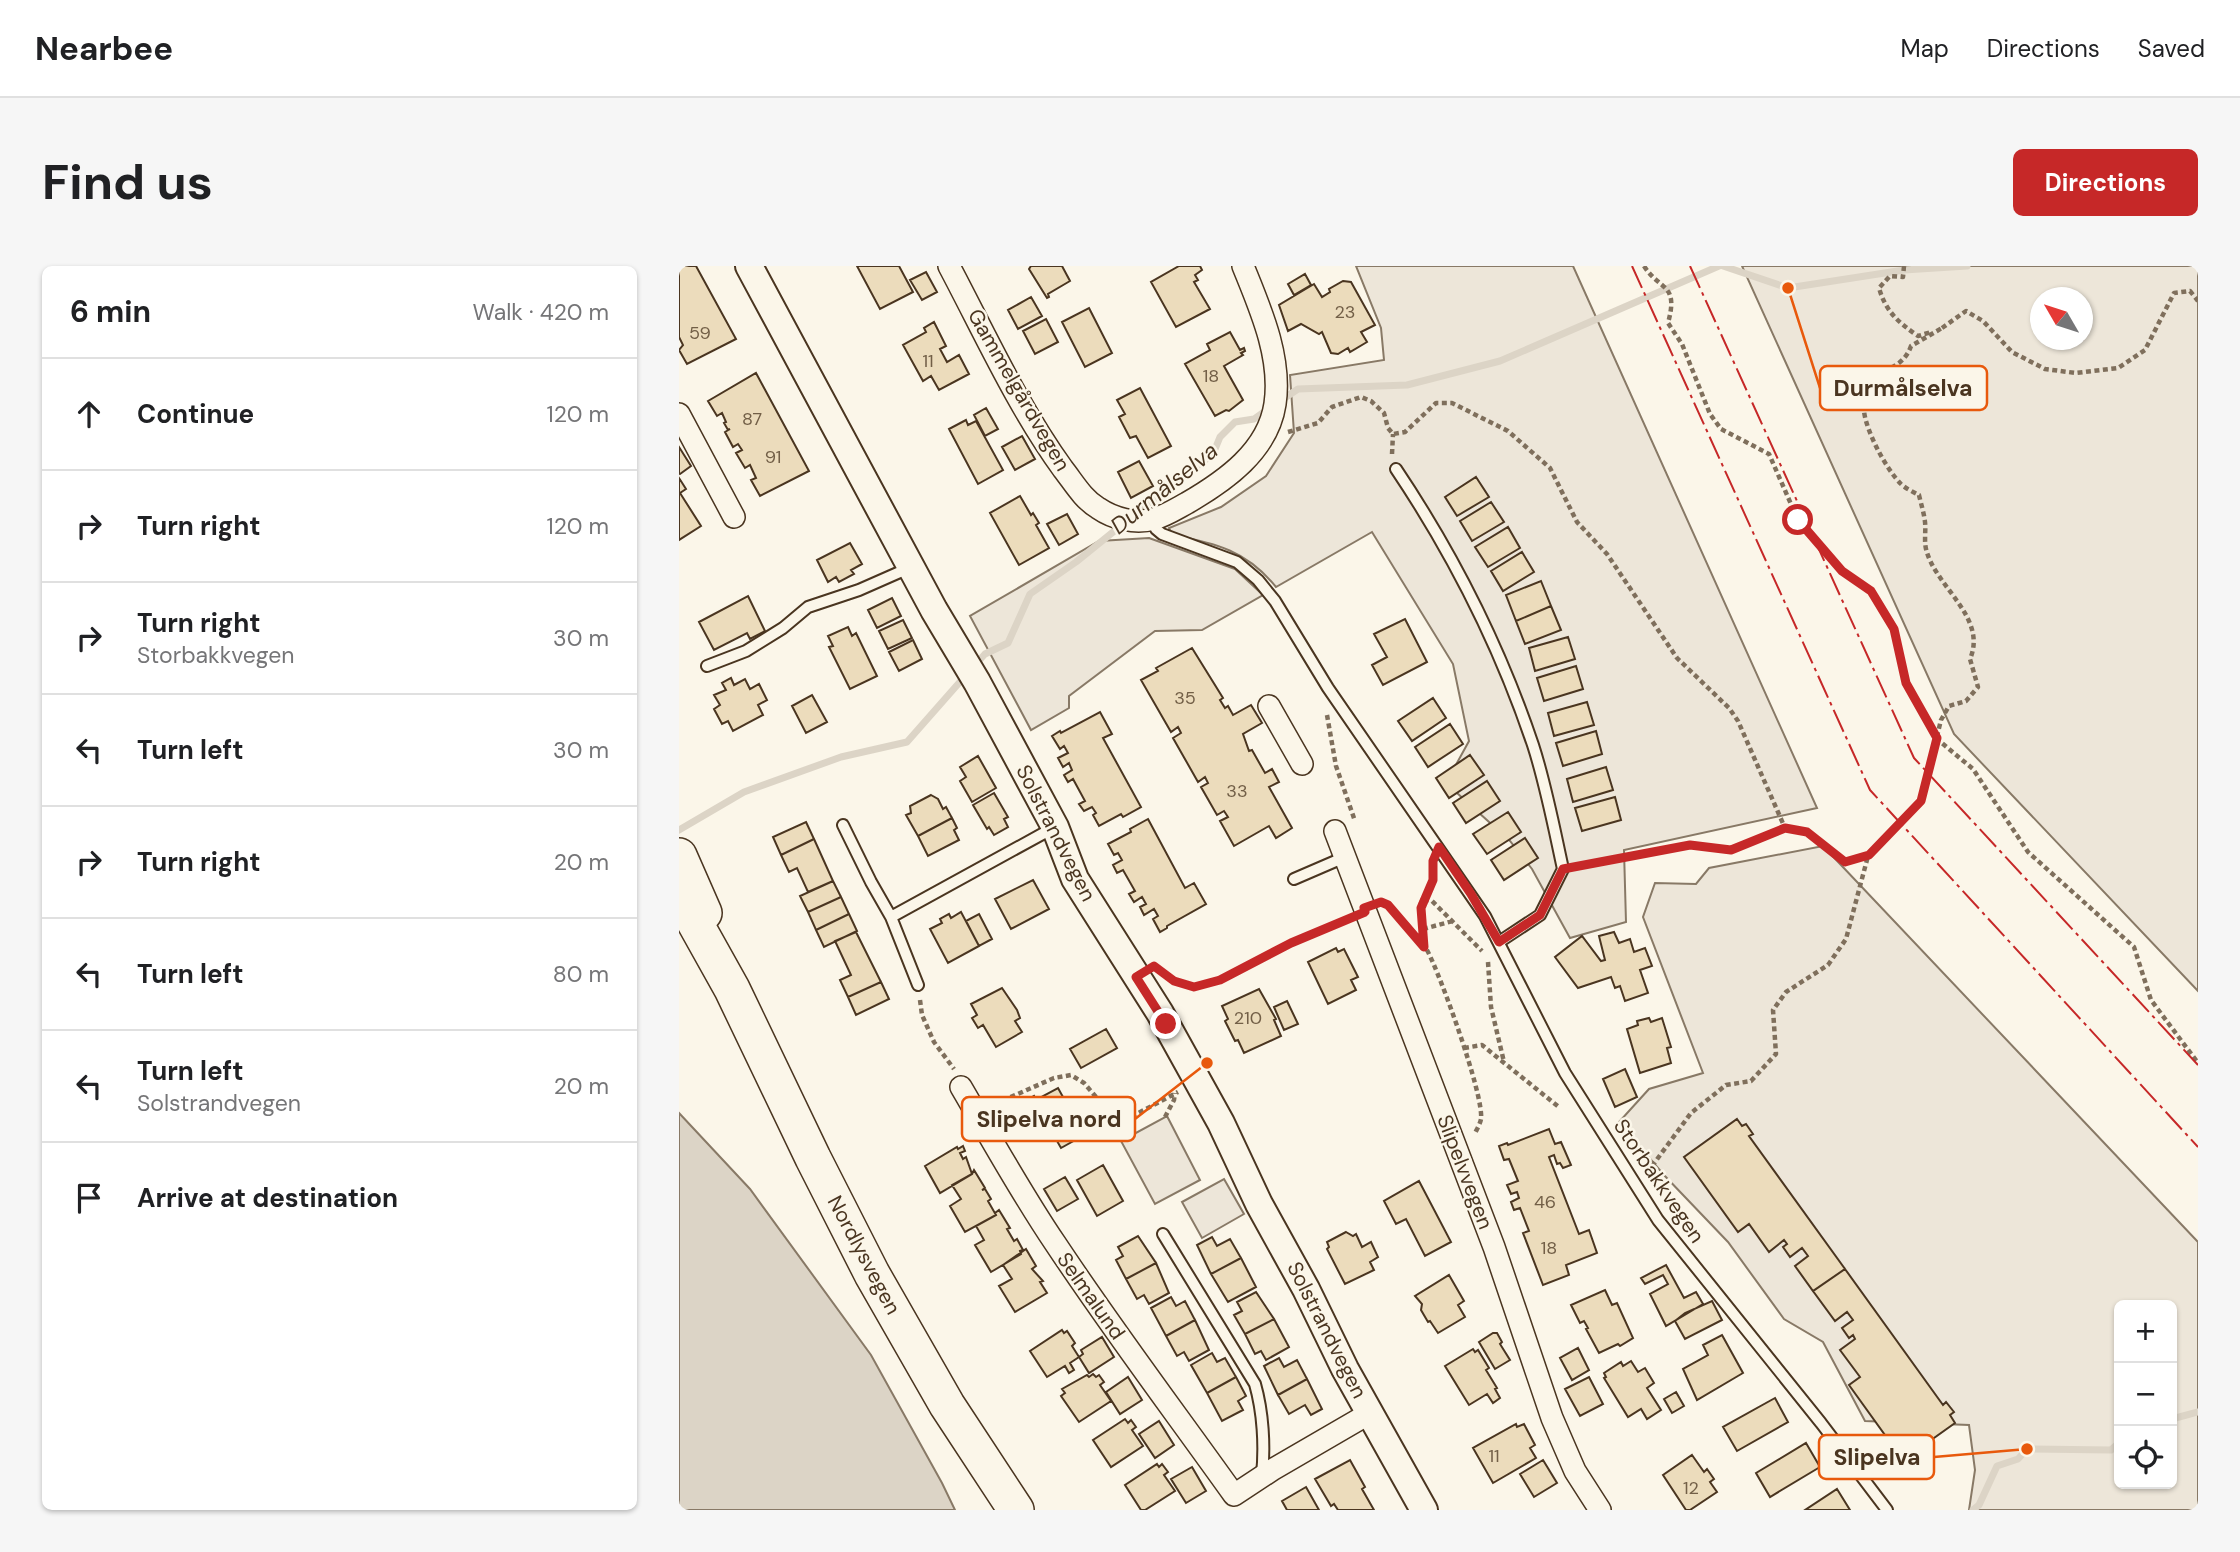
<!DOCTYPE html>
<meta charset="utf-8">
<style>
:root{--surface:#fff;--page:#f6f6f6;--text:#202124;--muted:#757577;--line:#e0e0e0;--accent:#c62828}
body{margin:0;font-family:"DM Sans",sans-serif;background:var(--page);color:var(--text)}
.controls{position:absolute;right:21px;bottom:21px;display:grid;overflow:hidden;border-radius:10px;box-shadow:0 2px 5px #0004}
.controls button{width:63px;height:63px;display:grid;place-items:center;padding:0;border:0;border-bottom:2px solid var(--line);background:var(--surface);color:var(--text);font:35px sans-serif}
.compass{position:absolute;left:1351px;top:21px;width:63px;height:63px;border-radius:50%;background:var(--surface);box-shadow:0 2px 5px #0004;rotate:309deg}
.stop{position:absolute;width:21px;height:21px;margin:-16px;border:5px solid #c62828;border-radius:50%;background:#fff}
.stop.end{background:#c62828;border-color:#fff;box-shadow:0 2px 7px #0008}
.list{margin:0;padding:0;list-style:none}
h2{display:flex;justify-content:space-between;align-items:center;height:91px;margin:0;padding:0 28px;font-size:30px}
h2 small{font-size:23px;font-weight:400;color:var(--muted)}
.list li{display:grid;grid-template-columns:46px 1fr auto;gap:21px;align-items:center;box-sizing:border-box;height:112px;padding:0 28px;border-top:2px solid var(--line)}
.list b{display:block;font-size:26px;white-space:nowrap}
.list p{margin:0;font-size:23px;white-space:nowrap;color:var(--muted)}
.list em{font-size:23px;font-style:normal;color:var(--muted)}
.icon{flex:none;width:38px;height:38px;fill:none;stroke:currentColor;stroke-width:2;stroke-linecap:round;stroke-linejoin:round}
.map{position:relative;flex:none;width:1519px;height:1244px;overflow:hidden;border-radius:10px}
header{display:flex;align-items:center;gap:42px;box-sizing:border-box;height:98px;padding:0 35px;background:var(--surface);border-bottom:2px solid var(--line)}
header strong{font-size:33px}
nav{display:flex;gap:38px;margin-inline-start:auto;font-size:24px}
.intro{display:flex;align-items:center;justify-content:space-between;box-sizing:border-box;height:168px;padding:0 42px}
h1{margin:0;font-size:49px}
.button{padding:18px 32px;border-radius:10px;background:var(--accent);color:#fff;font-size:24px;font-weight:700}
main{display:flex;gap:42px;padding:0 42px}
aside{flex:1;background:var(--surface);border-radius:10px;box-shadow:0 2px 5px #0004}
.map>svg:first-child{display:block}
.green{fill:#ede6d9;stroke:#887966;stroke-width:2;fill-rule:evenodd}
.water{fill:#dcd4c6;stroke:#887966;stroke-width:2}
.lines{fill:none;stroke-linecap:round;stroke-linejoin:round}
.stream{stroke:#dcd4c6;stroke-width:7}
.building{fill:#ecdcbc;stroke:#4a3520;stroke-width:2}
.service-casing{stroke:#4a3520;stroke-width:14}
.minor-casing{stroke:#4a3520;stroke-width:24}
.tertiary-casing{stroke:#4a3520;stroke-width:30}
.trunk-casing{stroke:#4a3520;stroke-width:38}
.path{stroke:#7f6f5c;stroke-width:4.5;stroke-dasharray:5 3.5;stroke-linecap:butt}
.service{stroke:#fbf6e9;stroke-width:10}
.minor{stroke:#fbf6e9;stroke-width:21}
.tertiary{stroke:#fbf6e9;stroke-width:26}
.trunk{stroke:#fbf6e9;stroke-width:35}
.power{stroke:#c62828;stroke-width:2;stroke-dasharray:24 5 3.5 5;stroke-linecap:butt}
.route{stroke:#c62828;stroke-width:9}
.labels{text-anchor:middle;stroke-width:5;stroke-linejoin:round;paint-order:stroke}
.number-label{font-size:18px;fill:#725f47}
.street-label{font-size:21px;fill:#4a3520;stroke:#fbf6e9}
.water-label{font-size:23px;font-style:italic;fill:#4a3520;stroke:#fbf6e9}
.leader{fill:none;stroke:#e8590c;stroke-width:2.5}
.callout-dot{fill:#e8590c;stroke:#fbf6e9;stroke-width:2.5}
.callout{fill:#fbf6e9;stroke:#e8590c;stroke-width:2.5}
.callout-label{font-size:23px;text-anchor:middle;font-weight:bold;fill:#4a3520}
</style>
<header>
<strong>Nearbee</strong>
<nav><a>Map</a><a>Directions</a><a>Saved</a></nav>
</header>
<div class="intro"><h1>Find us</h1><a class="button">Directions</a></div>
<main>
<aside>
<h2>6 min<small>Walk · 420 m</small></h2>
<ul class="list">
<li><svg class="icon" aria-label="ahead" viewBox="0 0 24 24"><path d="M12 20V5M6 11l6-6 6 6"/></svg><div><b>Continue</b></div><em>120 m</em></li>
<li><svg class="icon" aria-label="right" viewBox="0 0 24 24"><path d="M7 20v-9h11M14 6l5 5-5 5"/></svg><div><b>Turn right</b></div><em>120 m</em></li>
<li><svg class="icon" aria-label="right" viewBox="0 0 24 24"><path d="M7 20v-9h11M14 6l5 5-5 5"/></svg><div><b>Turn right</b><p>Storbakkvegen</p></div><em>30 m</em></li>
<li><svg class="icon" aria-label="left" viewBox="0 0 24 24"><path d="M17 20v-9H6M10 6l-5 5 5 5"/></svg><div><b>Turn left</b></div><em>30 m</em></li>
<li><svg class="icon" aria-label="right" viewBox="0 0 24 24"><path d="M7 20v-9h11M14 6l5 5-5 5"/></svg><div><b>Turn right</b></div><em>20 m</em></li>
<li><svg class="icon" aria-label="left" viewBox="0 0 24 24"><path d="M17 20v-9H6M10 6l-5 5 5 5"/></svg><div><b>Turn left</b></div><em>80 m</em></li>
<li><svg class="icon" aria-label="left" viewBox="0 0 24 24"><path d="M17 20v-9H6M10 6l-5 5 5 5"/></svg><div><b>Turn left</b><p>Solstrandvegen</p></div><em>20 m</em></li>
<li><svg class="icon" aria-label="arrive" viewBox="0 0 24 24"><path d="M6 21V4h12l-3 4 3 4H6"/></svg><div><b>Arrive at destination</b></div></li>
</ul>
</aside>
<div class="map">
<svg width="1519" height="1244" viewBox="0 0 1519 1244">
<rect width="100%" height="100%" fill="#fbf6e9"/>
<path class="green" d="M677,0H894L1138,542L945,584L947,656L891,672L853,603L831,575L767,517L790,475L774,398L693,266L597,321C568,285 537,277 493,269L490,262L542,241L587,210L615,167L611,109L705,94L702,62Z
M1063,0H1519V725L1275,468ZM1362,32H1404V74H1362Z
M470,272L556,303L584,329L523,364L476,365L390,430V442L352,464L291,350L420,275Z
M1144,580L1519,976V1244H1290L1296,1204L1290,1159L1186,1155L1144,1076L1105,1053L1049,976L984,908L940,856L970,823L1024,807L964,651L976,617L1017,618L1030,602ZM1440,1039H1493V1218H1440Z
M488,850L521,914L476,938L442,875Z
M545,913L565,948L523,972L503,936Z"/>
<path class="water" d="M0,847L71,923L192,1089L263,1217L276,1244H0Z"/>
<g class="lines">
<path class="stream" d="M1044,0L1109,22L1225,4L1288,0
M601,135L619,123L728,119L821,95L1040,0
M453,250L534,188L541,171L556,156L575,153L589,143
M295,400L306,388L329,377L351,328L397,296L444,258
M0,564L65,526L162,491L228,476L287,409
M1493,1153L1519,1146
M1294,1244L1300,1239L1318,1200L1339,1193L1348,1183L1432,1184L1440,1177"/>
</g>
<path class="building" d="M0,0H17L57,73L8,98L0,84L4,79L0,71Z
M178,0H220L234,26L201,43Z
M352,0H383L391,15L369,28L370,31L368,32L350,3Z
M500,0H521L523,4L516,9L519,14L515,16L531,43L497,61L472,16Z
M247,6L258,26L243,34L231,14Z
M626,8L632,19L615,29L609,18Z
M664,15L672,16L696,59L682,66L688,76L671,86L669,82L659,88L652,87L643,66L640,68L622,58L609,65L600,39L635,18L643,31L651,26L650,23Z
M352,31L363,50L339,63L329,44Z
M410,42L433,87L406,101L383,56Z
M367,53L379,76L356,88L344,65Z
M255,56L267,80L261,83L268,96L280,89L290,108L260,124L252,110L244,115L224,79L247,66L245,62Z
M551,66L561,84L565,82L566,85L562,87L564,89L545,100L564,134L550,145L547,144L536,150L506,98L531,84L528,78Z
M77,107L130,205L81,230L72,214L77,212L71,199L66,202L57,187L63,184L59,178L54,181L46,166L51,163L49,164L45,157L47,156L43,147L38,150L29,135Z
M461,122L492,180L469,192L457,170L451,172L440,151L446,148L438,134Z
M307,142L319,163L306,170L295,149Z
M287,154L289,159L297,155L324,204L299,218L270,163Z
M343,170L356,193L336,204L323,181Z
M0,181L12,200L1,208L0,207Z
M460,195L474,220L452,232L439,206Z
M797,211L810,231L778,250L766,231Z
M0,212L7,223L1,227L22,260L0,274Z
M341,230L352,249L354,247L360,257L357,259L370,282L340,299L311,247Z
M812,236L825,256L793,275L781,255Z
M388,248L399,268L380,279L368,258Z
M829,261L841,282L809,301L796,281Z
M171,277L183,298L172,304L175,308L160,316L157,311L149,316L138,294Z
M843,286L855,306L824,325L812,305Z
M862,315L872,340L837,355L827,329Z
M69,330L86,365L71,373L68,367L35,384L20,356Z
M213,332L222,350L198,362L189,344Z
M872,340L882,364L846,378L837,355Z
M726,353L748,396L704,419L693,399L708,391L695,368Z
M224,354L233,372L209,383L200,365Z
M169,361L173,370L177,367L198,410L171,423L150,381L154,380L149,370Z
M889,371L896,393L856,405L850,382Z
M234,374L243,393L220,405L210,386Z
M513,382L544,432L541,434L546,442L549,440L554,449L572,439L583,457L564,468L570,485L573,484L586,507L593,503L600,516L590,521L613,562L597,572L590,560L555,580L541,555L549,551L545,545L538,549L522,521L529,517L526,511L519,516L494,472L502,467L499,461L492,466L462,414L479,405L477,402Z
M897,400L904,423L865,435L858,412Z
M52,412L55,419L66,413L71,423L80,418L88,434L79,439L84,449L54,465L49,455L43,458L35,443L41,439L35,429L47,424L43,417Z
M133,429L148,456L127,467L113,440Z
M754,432L767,452L733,475L719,455Z
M908,436L915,459L875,470L869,447Z
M421,446L433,468L424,472L462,541L444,551L442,548L420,560L414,549L417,547L413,541L405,545L400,538L406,535L394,513L389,516L385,509L393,504L390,497L384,501L379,492L389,487L385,480L381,483L373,470L381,465L382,467Z
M771,458L784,478L749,501L736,481Z
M917,465L923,488L884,500L877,477Z
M791,489L805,509L770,532L757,512Z
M299,490L317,522L293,536L281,515L287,511L281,501Z
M927,501L934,524L894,536L888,513Z
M808,515L821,535L787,557L774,537Z
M315,527L329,551L325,553L329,561L315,569L310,561L308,563L294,539Z
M252,529L259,533L264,543L267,541L273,552L239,570L227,549L232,547L231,540Z
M936,531L942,554L903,565L896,542Z
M829,546L842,566L808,588L794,568Z
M273,552L278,562L275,564L280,574L249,590L239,570Z
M469,553L506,622L515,617L527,638L488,660V662L481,666L474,653L479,650L475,643L465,649L461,641L467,638L463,631L455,636L450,628L456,625L444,604L438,607L434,599L443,594L439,587L435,589L429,578L452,566L451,563Z
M127,556L135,573L102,589L94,571Z
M846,572L859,592L825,614L812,594Z
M135,573L154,615L129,626L118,602L110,606L102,589Z
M354,614L370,643L332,663L316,633Z
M154,615L162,631L129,646L121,630Z
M162,631L170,648L137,664L129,646Z
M282,646L300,680L269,697L251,663L263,657L261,653L270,648L272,652Z
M170,648L178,665L145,681L137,664Z
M300,648L313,673L300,680L287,655Z
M177,666L202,716L169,731L161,714L172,709L156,675Z
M935,666L940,677L951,673L955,686L966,682L973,700L961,704L969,727L946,735L941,720L936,722L932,711L899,722L876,691L903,670L922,695L926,694L920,670Z
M657,682L659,686L665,683L679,711L672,714L677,724L649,738L629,696Z
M202,716L210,733L177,749L169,731Z
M323,722L338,744L341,752L336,755L343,766L317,781L304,759L299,762L293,752L298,749L292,738Z
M580,723L597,753L595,754L602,770L565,787L559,774L556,775L546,755L549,753L543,740Z
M608,735L619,758L605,764L595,741Z
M970,752L972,756L983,752L992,781L988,782L992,797L961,807L948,763L959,759L958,755Z
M427,763L438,782L402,802L391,783Z
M946,803L958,831L936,841L924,813Z
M379,822L405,869L382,882L370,861L368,863L365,857L367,855L358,838L352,841L348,834L355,830L357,834Z
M1058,853L1063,860L1067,858L1074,868L1070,870L1166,1003L1134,1025L1116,1000L1129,990L1123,982L1111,991L1104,981L1108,978L1105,974L1090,986L1070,958L1059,966L1005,891Z
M870,863L876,878L882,876L892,899L884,902L881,897L878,898L875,889L870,891L900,968L910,964L918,987L887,999L890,1009L864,1019L844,967L850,965L841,942L835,944L832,936L840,932L838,926L832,928L828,919L839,915L830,893L825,894L820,880L828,877L829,879Z
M284,880L286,885L281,887L284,893L287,891L293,908L261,927L246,900L278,881L279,883Z
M424,899L444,935L418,950L398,914Z
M295,904L306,922L303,924L306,923L312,933L309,935L317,949L286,966L271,940L282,933L273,919L293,908Z
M386,911L399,933L378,945L365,923Z
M740,915L772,976L746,990L727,953L717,958L705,935Z
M320,944L331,962L328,963L335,975L338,973L344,984L341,985L342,988L312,1006L296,979L305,974L297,960L317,949L316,947Z
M667,966L674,970L677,968L683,981L692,976L699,991L691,996L695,1004L666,1018L648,983L650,981L648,976Z
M459,970L477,997L447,1013L437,994L444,990L439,981Z
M533,971L538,980L551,973L562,992L532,1008L518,979Z
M347,983L357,1000L353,1003L364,1015L361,1016L368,1027L336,1046L320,1020L333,1013L324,999Z
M562,992L577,1021L549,1036L532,1008Z
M477,997L490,1027L470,1038L465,1029L458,1033L447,1013Z
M987,999L1005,1032L1017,1026L1024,1038L987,1060L971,1028L989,1018L984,1009L966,1018L962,1012Z
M1166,1003L1264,1139L1267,1136L1275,1146L1271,1149L1276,1157L1224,1194L1170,1119L1181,1111L1161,1084L1176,1073L1174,1069L1170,1072L1163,1062L1174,1054L1168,1046L1156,1055L1134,1025Z
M770,1009L785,1035L779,1039L786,1051L759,1067L751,1055L749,1056L742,1044L743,1038L736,1030Z
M926,1024L933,1039L938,1037L954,1072L941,1080L939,1078L920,1087L907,1063L909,1062L905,1055L901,1057L892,1039Z
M577,1026L595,1053L566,1068L555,1049L563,1045L558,1036Z
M492,1031L497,1040L506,1035L516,1054L487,1070L472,1042Z
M1033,1035L1043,1054L1006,1073L996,1055L1006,1047Z
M595,1053L610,1081L587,1094L582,1085L576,1088L566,1068Z
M516,1054L530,1084L510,1095L505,1086L498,1090L487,1070Z
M383,1064L385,1067L388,1065L396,1077L393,1080L400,1091L391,1097L395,1104L390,1107L386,1100L368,1111L351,1085Z
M814,1067H818L823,1076L821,1078L831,1094L816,1103L800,1076Z
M1043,1069L1064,1107L1018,1134L1004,1103L1029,1089L1024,1079Z
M423,1071L435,1091L410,1107L400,1091L404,1088L402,1084Z
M899,1082L910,1104L893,1114L881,1092Z
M794,1083L796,1086L799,1084L810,1102L807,1104L818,1122L816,1123L821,1132L814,1137L808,1128L790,1139L766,1100Z
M533,1087L538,1096L546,1092L557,1111L528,1127L512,1099Z
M600,1092L605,1101L618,1094L628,1113L599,1129L585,1100Z
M952,1095L959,1106L966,1102L975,1117L968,1122L982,1144L968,1153L962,1143L949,1151L925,1112L927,1111L925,1107L942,1096L944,1100Z
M414,1108L417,1111L420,1109L425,1116L421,1119L432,1135L400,1156L382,1130L386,1127L383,1123L408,1109L410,1111Z
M449,1111L463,1134L441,1148L427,1126Z
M557,1111L567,1130L559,1135L564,1144L543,1155L528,1127Z
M910,1111L924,1138L901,1150L886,1123Z
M628,1113L643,1143L632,1149L626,1139L610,1148L599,1129Z
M997,1126L1005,1140L993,1147L985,1133Z
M1096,1132L1109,1156L1058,1185L1044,1161Z
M446,1153L449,1157L452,1154L457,1161L453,1164L464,1180L432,1201L414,1174Z
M480,1155L495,1179L476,1192L460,1168Z
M837,1158L838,1161L845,1158L856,1179L851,1182L857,1192L814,1217L794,1182Z
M1127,1177L1141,1201L1091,1231L1077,1207Z
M1013,1189L1025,1206L1028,1203L1035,1213L1031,1216L1038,1226L1011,1244H1007L984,1209Z
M671,1194L686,1221L683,1223L695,1244H659L655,1238L652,1240L636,1213Z
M864,1194L878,1217L855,1231L841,1208Z
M478,1198L480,1201L483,1198L489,1206L485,1209L496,1225L466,1244H462L446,1219Z
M513,1201L527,1225L507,1237L492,1213Z
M627,1221L640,1244H608L603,1235Z
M1158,1223L1171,1244H1126Z"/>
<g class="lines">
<g class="service-casing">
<path id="service" d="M717,203C774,288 821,381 854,479C867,519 875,562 884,603L861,649L820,676
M473,254L477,263L483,268L558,296L579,314L596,335L649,422L806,650L886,807L979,954L1142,1157L1208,1244
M28,400L67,385L104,362L129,341L180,324L230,302
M164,559L192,616L212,651L376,561
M615,613L666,591
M212,651L239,719
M484,968L576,1118C584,1146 586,1180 583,1209"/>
</g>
<g class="minor-casing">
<path id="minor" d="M270,0C306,68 339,141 384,203C395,217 404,233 419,242C435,253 456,258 475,253C486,250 497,243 508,237C546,215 589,185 596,138C603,91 581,42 564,0
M0,148L55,251
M590,440L623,498
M656,565L815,981L873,1152L896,1205L921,1244
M282,821C313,874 342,927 376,977C433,1063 495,1145 555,1229L593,1204L691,1147"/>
</g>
<g class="tertiary-casing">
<path id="tertiary" d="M70,0L255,344L298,416L376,561L396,613L481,747L542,857L580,938L627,1023L666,1103L745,1244"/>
</g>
<g class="trunk-casing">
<path id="trunk" d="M0,590L25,647
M0,628L53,723L134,892L193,1008L268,1139L337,1244"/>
</g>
<path class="path" d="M965,0C981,25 1000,17 989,57L1003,78L1031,148L1042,163L1090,188L1119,254L1163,305L1192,325L1215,363L1227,417L1258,473L1294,503L1349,586L1455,681L1472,734L1519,797
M1225,0L1224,11L1211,10L1200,22C1207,46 1219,56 1239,70L1252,66
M1263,62L1287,45L1304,55L1333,86L1366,103L1397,107L1439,102L1466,84L1495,27L1511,25L1519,35
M609,166L639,157L653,141L682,131L692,135L705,147L709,162L714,168L726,166L757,137H773L829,165L871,202L898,256L928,288L998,392L1050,442L1059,455L1106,562
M713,188L714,168
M648,449L657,500L676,555
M899,601L1011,579L1052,584L1106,562L1128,566L1166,596L1190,589L1242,535L1262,454L1270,440L1287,435L1299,421L1291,393C1309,351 1256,321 1247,283C1245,274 1247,265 1246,256C1245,247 1242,238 1240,229C1234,226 1226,222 1222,218C1207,203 1187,165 1185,145C1183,131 1186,120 1191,107C1208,106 1226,98 1232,80L1263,62
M745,633L753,635L803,685
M709,639C722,652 738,668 748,684C761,708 805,829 802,853C801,858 798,863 796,867
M744,663L774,655
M745,680L742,637L754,614L755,604
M809,696L812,741L825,796
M487,709L495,715L515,721L541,714L613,677L667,654
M241,734L243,749L255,776L275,803
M785,782L803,779L881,842
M316,838L375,812L392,809L405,817L435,852L441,854L448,853L499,826
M486,851L495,834L496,827
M451,852V870
M968,907L1012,847L1047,819L1072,815L1097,788L1094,744L1107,726L1149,699L1167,673L1189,590"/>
<use href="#service" class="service"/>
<use href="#minor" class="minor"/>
<use href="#tertiary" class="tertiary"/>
<use href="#trunk" class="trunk"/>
<path class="power" d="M953,0L1191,524L1519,881
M1011,0L1235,492L1519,799"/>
</g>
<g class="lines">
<path class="route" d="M487,758L457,711L475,700L495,715L515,721L541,714L612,677L686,646L685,642L702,636L709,639L745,681L742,642L754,614V595L760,581L792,628L820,676L861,649L884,603L1011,579L1052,584L1106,562L1128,566L1166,596L1190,589L1242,535L1258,472L1227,417L1215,363L1192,325L1163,305L1119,254"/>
</g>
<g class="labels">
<g class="number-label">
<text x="666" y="52">23</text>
<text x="21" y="73">59</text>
<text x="249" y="101">11</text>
<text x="532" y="116">18</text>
<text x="73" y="159">87</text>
<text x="94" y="197">91</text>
<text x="506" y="438">35</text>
<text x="558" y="531">33</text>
<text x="569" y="758">210</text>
<text x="866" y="942">46</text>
<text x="870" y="988">18</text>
<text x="815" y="1196">11</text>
<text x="1012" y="1228">12</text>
</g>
<g class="street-label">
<text transform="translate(340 124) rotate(60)" y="7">Gammelgårdvegen</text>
<text transform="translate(377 567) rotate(63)" y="7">Solstrandvegen</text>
<text transform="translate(786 906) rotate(69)" y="7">Slipelvvegen</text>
<text transform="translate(980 915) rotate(56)" y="7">Storbakkvegen</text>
<text transform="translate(185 989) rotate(62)" y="7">Nordlysvegen</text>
<text transform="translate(412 1030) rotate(55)" y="7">Selmalund</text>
<text transform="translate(648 1064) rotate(63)" y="7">Solstrandvegen</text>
</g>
<g class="water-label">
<text transform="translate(485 222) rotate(-39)" y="8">Durmålselva</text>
</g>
</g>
<path class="leader" d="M1109 22L1141 122M528 797L456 853M1348 1183L1255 1191"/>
<g class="callout-dot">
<circle cx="1109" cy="22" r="7"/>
<circle cx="528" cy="797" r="7"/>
<circle cx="1348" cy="1183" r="7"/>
</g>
<g class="callout">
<rect x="1141" y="100" width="167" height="44" rx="7"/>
<rect x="283" y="831" width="173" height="44" rx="7"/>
<rect x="1140" y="1169" width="115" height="44" rx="7"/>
</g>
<g class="callout-label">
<text x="1224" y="130">Durmålselva</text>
<text x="370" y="861">Slipelva nord</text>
<text x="1198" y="1199">Slipelva</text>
</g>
</svg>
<div class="controls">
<button>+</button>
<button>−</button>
<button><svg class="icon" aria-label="locate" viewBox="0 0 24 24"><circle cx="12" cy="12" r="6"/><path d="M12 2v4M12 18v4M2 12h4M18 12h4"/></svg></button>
</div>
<svg class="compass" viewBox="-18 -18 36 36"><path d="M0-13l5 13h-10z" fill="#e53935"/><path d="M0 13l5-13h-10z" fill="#757577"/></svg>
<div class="stop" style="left:1119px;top:254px"></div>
<div class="stop end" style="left:487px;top:758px"></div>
</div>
</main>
